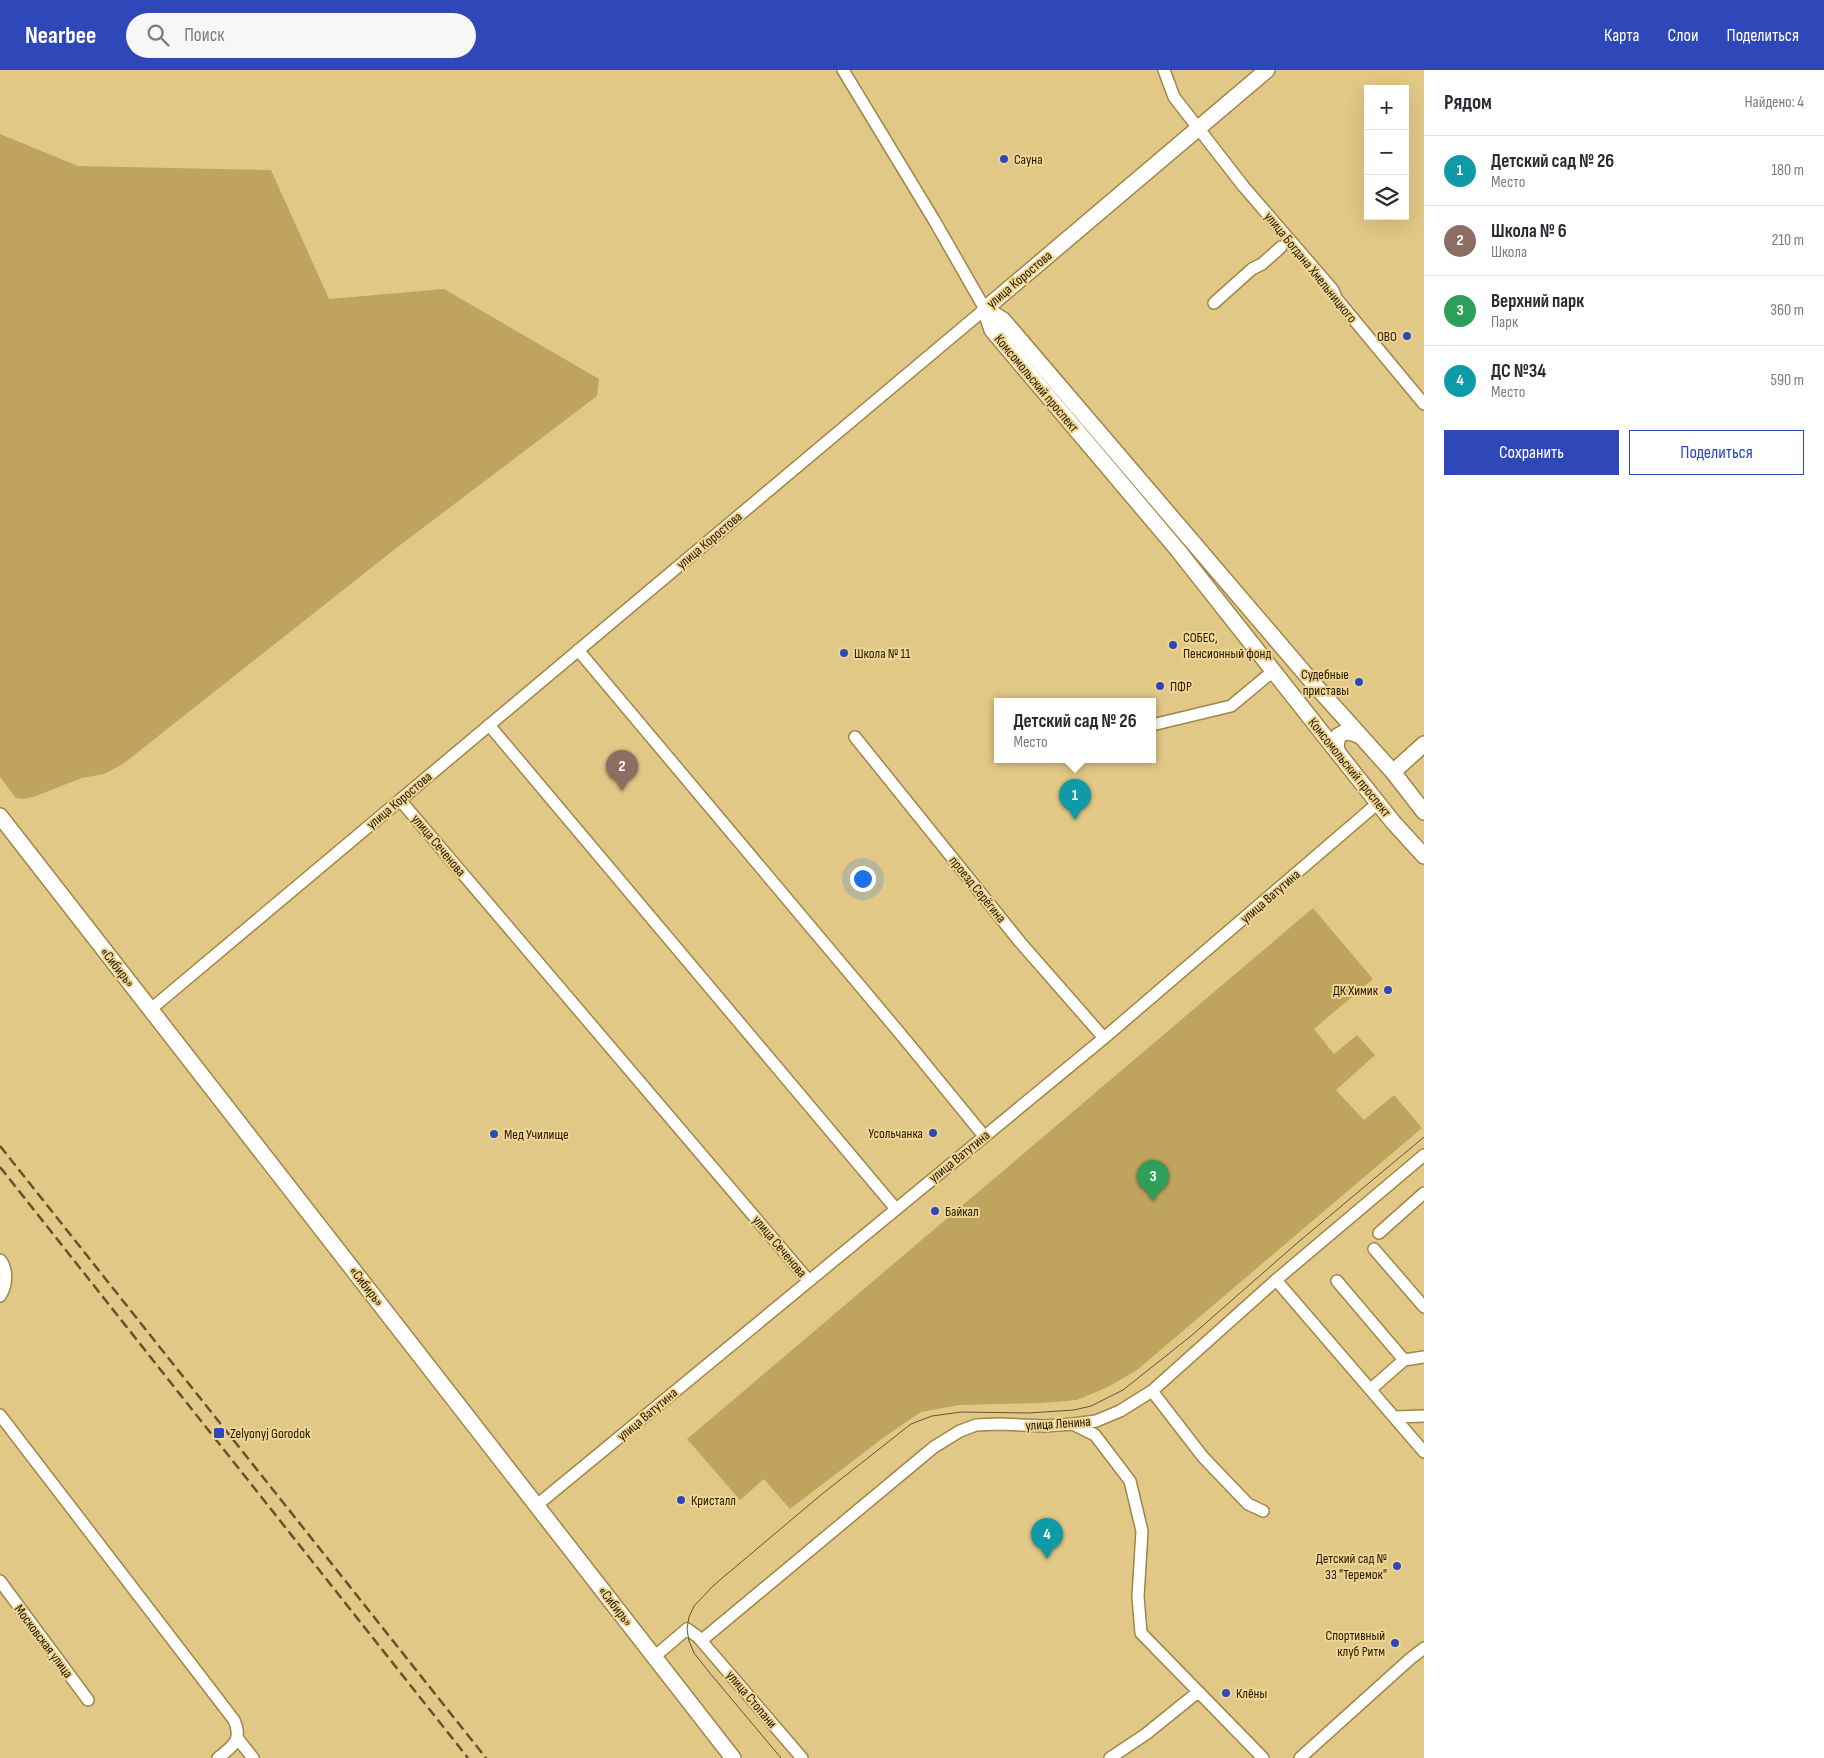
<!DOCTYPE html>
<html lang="ru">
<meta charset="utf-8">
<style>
:root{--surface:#fff;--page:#f7f7f7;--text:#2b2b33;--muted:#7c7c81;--line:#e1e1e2;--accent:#2f48b9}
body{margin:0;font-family:"Sofia Sans Condensed",sans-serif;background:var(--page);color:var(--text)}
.controls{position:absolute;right:15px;top:15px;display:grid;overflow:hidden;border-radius:0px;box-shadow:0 5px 20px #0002}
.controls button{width:45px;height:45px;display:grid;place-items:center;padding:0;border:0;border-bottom:1px solid var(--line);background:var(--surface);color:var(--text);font:25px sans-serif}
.you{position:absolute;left:862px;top:808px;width:18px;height:18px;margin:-12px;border:4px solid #fff;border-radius:50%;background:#1a73e8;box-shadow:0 0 0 8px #1a73e833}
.badge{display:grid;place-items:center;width:32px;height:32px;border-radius:50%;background:var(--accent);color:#fff;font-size:16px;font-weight:700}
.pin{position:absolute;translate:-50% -41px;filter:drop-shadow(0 1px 2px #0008)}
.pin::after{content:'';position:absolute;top:26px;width:18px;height:15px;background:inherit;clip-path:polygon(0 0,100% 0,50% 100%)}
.popup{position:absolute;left:994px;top:628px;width:162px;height:65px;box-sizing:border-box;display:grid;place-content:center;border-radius:0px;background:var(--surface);filter:drop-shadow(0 1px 4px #0005);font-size:16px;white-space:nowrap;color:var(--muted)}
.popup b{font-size:19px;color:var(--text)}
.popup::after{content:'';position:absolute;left:50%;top:100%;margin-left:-10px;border:10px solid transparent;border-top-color:var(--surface)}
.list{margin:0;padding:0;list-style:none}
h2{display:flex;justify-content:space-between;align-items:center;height:65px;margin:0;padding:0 20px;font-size:21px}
h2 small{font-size:16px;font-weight:400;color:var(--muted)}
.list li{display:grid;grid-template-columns:32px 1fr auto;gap:15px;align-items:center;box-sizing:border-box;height:70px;padding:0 20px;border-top:1px solid var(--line)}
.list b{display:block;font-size:19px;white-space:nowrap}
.list p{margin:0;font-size:16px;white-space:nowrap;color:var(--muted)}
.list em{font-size:16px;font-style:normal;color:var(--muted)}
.actions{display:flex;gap:10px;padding:15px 20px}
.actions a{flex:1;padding:11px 0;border:1px solid var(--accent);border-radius:0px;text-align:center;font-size:18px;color:var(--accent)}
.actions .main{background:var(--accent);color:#fff}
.icon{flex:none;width:28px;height:28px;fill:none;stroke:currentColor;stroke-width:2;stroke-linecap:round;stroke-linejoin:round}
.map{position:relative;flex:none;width:1424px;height:1688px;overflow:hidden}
header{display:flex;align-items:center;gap:30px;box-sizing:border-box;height:70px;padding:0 25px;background:var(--accent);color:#fff}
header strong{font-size:24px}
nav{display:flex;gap:28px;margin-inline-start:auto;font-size:18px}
.search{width:350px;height:45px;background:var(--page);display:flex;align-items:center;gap:12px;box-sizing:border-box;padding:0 18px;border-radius:28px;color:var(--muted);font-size:19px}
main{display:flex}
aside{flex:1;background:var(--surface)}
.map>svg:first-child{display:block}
.green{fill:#c0a45e}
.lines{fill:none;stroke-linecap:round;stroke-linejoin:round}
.minor-casing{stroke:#a08747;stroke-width:14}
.major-casing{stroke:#a08747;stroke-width:18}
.minor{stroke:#fff;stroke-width:11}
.major{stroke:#fff;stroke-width:15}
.tram{stroke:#63542e;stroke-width:1}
.rail{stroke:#63542e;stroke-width:2.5;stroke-dasharray:10 5;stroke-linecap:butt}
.poi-dot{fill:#2f48b9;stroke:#efd593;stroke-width:2}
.labels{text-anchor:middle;stroke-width:4;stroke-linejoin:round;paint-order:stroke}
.poi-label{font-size:14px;fill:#241a01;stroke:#efd593;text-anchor:start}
.street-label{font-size:14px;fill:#241a01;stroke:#efd593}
</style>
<header>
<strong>Nearbee</strong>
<div class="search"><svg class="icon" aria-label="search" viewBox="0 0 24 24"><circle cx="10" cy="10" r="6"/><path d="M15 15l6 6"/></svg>Поиск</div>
<nav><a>Карта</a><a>Слои</a><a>Поделиться</a></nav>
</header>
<main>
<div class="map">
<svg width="1424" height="1688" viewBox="0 0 1424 1688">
<rect width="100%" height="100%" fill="#e2c887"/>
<path class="green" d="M0,64L78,96L271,100L329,229L444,219L599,309L597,326L395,479L123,694L104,704L82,708L33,727L24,729L16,728L0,707Z
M1313,838L1373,909L1314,959L1334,984L1357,965L1375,985L1336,1020L1364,1050L1394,1025L1422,1058L1137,1300L1108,1317L1077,1330L1042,1333L960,1335L921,1342L883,1368L790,1439L764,1409L740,1430L687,1369Z"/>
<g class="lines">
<g class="minor-casing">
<path id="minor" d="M1164,0L1174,27L1244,117L1333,220L1336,228L1424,334
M1214,233L1252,199L1262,194L1281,177
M578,580L903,967L984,1066
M489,655L896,1139
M1152,655L1231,636L1272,602
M855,667L1020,872L1104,968
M400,730L809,1211
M151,939L985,239L934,150L843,0
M1379,1163L1424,1123
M1374,1179L1424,1237
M0,1190C8,1199 7,1216 0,1226
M1276,1210L1424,1382
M1337,1211L1404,1290
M1371,1319L1404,1290L1424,1287
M1152,1321L1203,1387L1248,1434L1263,1441
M0,1345L234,1650C243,1670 233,1676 218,1688
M1394,1347L1424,1346
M1073,1354L1095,1365L1130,1411L1142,1461L1138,1527L1141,1563L1263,1688
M537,1435L1104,968L1378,733
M0,1511L88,1630
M702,1570L934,1377L960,1361L976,1355L999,1354L1045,1356L1073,1354L1096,1351L1120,1341L1152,1321L1276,1210L1424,1085
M654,1587L687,1559L698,1567L802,1688
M238,1669L253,1688
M1110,1688L1146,1664L1198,1622
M1300,1688L1410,1589L1424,1578"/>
</g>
<g class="major-casing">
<path id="major" d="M985,239L992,260L1177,479L1338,683L1393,752L1424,786
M985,239L1003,250L1313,613L1393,702L1424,742
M985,239L1267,0
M1338,683L1336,676L1338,666C1346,660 1351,662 1360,666
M1393,702L1424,674
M0,746L733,1688"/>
</g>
<use href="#minor" class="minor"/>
<use href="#major" class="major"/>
<path class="tram" d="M781,1688L709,1602L694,1583L689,1571L687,1559L689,1547L694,1536L714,1515L822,1424L911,1354L932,1346L961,1342L1028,1343L1074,1340L1091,1336L1123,1320L1191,1266L1296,1174L1424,1067"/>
<path class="rail" d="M0,1076L486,1688
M0,1097L468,1688"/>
</g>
<g class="poi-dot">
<circle cx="1004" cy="89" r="5"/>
<circle cx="1407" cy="266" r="5"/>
<circle cx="1173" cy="575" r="5"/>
<circle cx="844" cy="583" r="5"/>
<circle cx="1359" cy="612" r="5"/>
<circle cx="1160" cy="616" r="5"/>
<circle cx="1388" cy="920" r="5"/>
<circle cx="933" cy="1063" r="5"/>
<circle cx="494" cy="1064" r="5"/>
<circle cx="935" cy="1141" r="5"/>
<rect x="213" y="1357" width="12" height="12" rx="2.5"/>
<circle cx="681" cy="1430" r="5"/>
<circle cx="1397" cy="1496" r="5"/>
<circle cx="1395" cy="1573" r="5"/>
<circle cx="1226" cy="1623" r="5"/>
</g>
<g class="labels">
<g class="poi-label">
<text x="1014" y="94">Сауна</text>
<text x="1397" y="271" text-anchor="end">ОВО</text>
<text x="1183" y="572">СОБЕС,<tspan x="1183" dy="16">Пенсионный фонд</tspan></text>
<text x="854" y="588">Школа № 11</text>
<text x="1349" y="609" text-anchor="end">Судебные<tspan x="1349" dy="16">приставы</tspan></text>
<text x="1170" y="621">ПФР</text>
<text x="1378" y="925" text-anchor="end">ДК Химик</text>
<text x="923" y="1068" text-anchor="end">Усольчанка</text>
<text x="504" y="1069">Мед Училище</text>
<text x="945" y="1146">Байкал</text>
<text x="230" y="1368">Zelyonyj Gorodok</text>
<text x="691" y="1435">Кристалл</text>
<text x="1387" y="1493" text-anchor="end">Детский сад №<tspan x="1387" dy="16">33 "Теремок"</tspan></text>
<text x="1385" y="1570" text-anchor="end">Спортивный<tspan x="1385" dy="16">клуб Ритм</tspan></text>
<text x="1236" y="1628">Клёны</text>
</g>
<g class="street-label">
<text transform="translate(1311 197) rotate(51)" y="5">улица Богдана Хмельницкого</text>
<text transform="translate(1019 209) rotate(-40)" y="5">улица Коростова</text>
<text transform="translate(1037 313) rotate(50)" y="5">Комсомольский проспект</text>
<text transform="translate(709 470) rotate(-40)" y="5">улица Коростова</text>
<text transform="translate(1350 697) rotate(51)" y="5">Комсомольский проспект</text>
<text transform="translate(399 730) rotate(-40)" y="5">улица Коростова</text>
<text transform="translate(439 775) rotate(50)" y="5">улица Сеченова</text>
<text transform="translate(978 819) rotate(51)" y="5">проезд Серёгина</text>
<text transform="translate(1270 826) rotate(-41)" y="5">улица Ватутина</text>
<text transform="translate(118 897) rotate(52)" y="5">«Сибирь»</text>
<text transform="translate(959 1086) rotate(-39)" y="5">улица Ватутина</text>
<text transform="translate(780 1176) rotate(50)" y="5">улица Сеченова</text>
<text transform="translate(367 1216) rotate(52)" y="5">«Сибирь»</text>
<text transform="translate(647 1344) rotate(-40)" y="5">улица Ватутина</text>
<text transform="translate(1058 1353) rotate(-4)" y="5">улица Ленина</text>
<text transform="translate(616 1536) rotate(52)" y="5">«Сибирь»</text>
<text transform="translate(44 1571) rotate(53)" y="5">Московская улица</text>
<text transform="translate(752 1629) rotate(50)" y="5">улица Стопани</text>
</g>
</g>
</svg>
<div class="controls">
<button>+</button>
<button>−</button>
<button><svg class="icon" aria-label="layers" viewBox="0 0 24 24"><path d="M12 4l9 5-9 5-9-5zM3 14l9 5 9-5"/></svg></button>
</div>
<div class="you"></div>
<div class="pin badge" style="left:1075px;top:750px;background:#0f9aa8">1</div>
<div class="popup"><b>Детский сад № 26</b>Место</div>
<div class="pin badge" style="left:622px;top:721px;background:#8d6e63">2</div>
<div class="pin badge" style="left:1153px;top:1131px;background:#2e9e5b">3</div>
<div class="pin badge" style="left:1047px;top:1489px;background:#0f9aa8">4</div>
</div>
<aside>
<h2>Рядом<small>Найдено: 4</small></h2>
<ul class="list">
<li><span class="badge" style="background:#0f9aa8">1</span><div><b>Детский сад № 26</b><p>Место</p></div><em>180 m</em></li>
<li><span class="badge" style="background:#8d6e63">2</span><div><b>Школа № 6</b><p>Школа</p></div><em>210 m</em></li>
<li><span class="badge" style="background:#2e9e5b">3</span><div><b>Верхний парк</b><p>Парк</p></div><em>360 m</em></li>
<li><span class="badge" style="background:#0f9aa8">4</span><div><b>ДС №34</b><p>Место</p></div><em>590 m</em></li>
</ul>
<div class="actions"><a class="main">Сохранить</a><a>Поделиться</a></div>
</aside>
</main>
